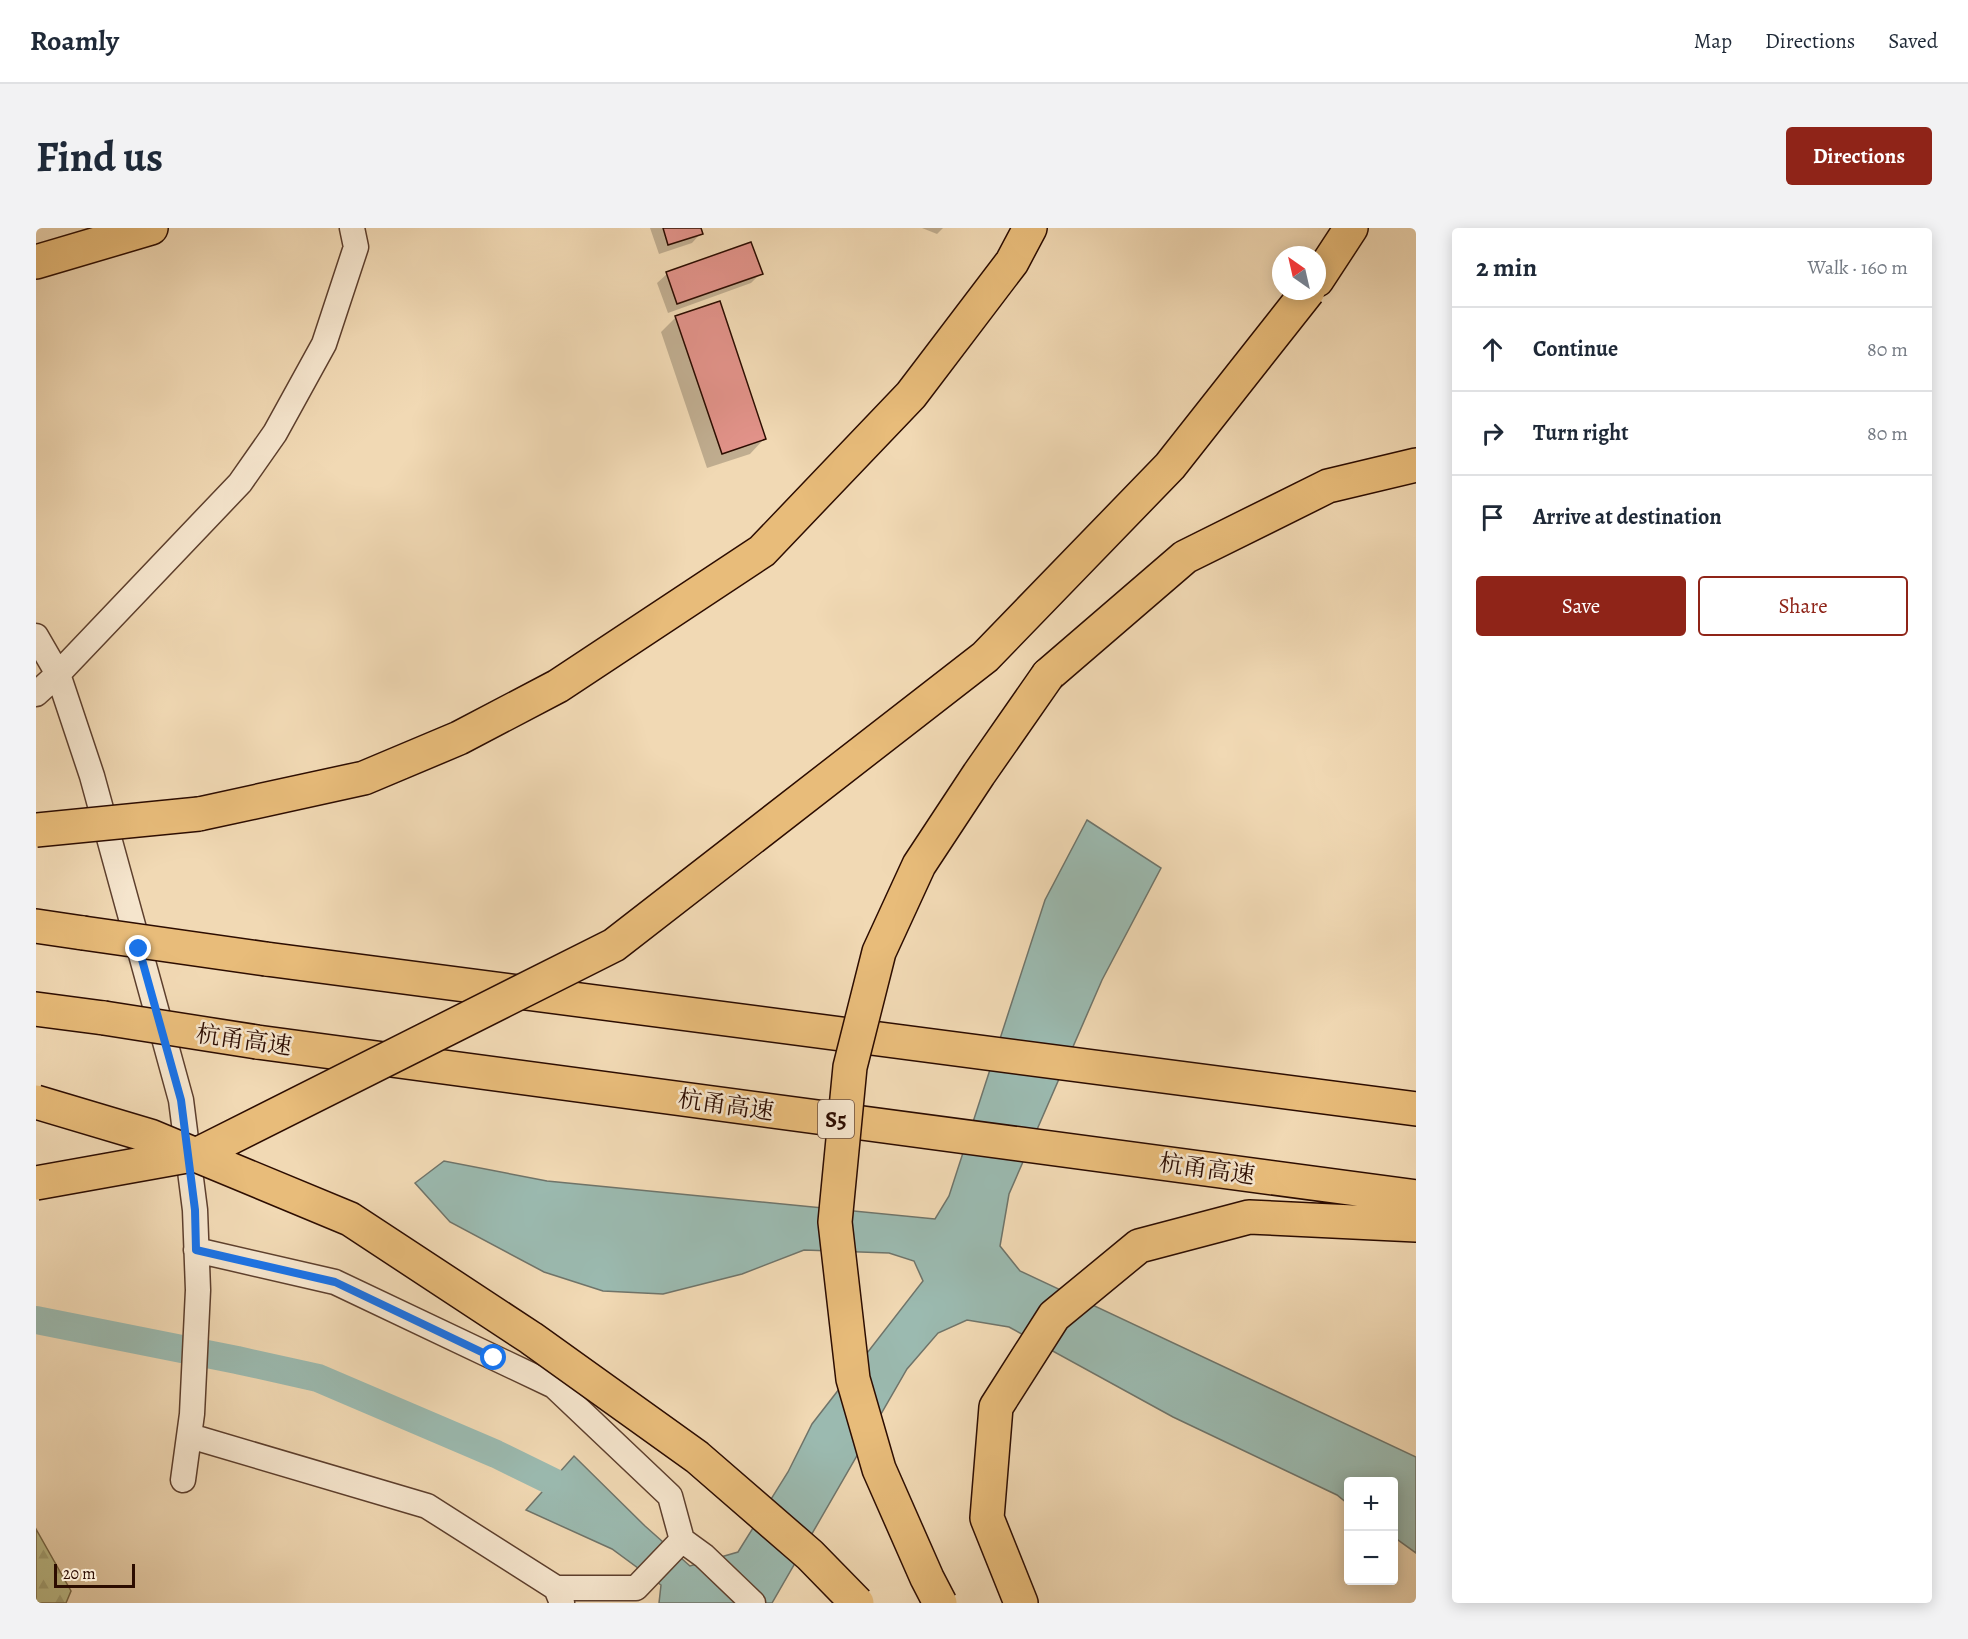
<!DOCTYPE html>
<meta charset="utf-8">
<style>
:root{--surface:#fff;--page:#f2f2f3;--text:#1f2937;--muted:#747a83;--line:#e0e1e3;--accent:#8f2418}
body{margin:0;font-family:Alegreya,"Noto Serif SC",serif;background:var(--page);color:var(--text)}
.controls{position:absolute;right:18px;bottom:18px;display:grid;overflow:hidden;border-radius:6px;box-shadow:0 3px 15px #0003}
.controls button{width:54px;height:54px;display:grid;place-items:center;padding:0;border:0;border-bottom:2px solid var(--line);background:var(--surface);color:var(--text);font:30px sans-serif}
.compass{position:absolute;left:1236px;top:18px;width:54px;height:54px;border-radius:50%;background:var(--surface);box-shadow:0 3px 15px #0003;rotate:326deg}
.scale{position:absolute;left:18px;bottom:15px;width:81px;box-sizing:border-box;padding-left:6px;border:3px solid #2c0c00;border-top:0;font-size:16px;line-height:21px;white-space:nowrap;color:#2c0c00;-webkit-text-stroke:4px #f6e6ce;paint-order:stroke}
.stop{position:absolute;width:18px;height:18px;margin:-14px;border:4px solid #1a73e8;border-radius:50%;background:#fff}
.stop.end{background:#1a73e8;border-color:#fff;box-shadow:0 2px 6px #0008}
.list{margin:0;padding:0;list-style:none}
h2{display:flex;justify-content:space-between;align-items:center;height:78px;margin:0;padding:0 24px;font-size:26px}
h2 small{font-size:20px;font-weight:400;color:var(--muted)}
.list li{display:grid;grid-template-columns:39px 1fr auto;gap:18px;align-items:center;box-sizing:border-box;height:84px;padding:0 24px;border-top:2px solid var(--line)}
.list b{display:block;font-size:22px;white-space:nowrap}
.list em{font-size:20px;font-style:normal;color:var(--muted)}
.actions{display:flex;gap:12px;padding:18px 24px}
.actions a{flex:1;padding:14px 0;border:2px solid var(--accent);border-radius:6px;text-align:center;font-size:21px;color:var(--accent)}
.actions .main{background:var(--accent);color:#fff}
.icon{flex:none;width:33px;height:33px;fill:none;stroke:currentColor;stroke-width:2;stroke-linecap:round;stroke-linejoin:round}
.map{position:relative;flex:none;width:1380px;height:1375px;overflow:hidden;border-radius:6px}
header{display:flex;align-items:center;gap:36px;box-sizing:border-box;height:84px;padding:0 30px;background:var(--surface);border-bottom:2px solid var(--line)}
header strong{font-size:28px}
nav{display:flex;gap:33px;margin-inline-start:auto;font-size:21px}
.intro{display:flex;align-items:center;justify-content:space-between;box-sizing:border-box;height:144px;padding:0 36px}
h1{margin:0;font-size:42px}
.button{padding:15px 27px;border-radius:6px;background:var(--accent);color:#fff;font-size:21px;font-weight:700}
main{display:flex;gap:36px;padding:0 36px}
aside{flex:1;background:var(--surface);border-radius:6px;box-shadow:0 3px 15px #0003}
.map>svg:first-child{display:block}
.forest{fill:url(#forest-firs);stroke:#746545;stroke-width:1.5}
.water{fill:#9bbab0;stroke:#6f746a;stroke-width:1.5}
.shadow{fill:#0003}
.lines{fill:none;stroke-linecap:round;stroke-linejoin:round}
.canal{stroke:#9bbab0;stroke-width:28}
.building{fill:#e19289;stroke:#2c0c00;stroke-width:1.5}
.street-casing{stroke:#5d3f2d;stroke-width:27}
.primary-casing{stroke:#2c0c00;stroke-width:36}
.highway-casing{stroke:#2c0c00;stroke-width:36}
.street{stroke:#f6e6ce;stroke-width:24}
.primary{stroke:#e8bc7a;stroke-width:33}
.highway{stroke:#e8bc7a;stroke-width:33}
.highway-bridge-casing{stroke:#2c0c00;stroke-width:36;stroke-linecap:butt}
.highway-bridge{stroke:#e8bc7a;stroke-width:33}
.route{stroke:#1a73e8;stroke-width:8}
.labels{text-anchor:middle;stroke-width:5;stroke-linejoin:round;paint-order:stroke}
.shield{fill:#f6e6ce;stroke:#694d3e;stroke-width:1.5}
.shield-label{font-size:22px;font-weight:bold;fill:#2c0c00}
.street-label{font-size:24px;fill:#2c0c00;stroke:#f6e6ce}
</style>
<header>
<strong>Roamly</strong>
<nav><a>Map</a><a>Directions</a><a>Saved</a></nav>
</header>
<div class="intro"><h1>Find us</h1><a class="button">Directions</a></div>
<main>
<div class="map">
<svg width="1380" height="1375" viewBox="0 0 1380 1375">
<defs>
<pattern id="forest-firs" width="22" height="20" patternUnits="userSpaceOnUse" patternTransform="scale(1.5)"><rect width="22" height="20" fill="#bdbe8a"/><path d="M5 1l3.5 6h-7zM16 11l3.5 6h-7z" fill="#a3a275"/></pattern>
</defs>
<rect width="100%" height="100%" fill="#f1d9b4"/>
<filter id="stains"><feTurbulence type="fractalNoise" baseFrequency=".00333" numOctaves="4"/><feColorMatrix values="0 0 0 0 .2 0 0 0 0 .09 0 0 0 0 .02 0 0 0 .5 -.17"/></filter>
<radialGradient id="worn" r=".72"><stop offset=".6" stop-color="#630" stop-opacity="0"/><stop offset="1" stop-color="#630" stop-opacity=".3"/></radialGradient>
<path class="forest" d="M0,1301L35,1363L30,1375H0Z"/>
<path class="water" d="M1051,592L1125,640L1066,752L973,966L964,1018L984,1043L1380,1229V1325L1358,1309V1254H1312V1276L1301,1267L1137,1189L973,1099L931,1092L902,1105L871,1141L736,1375H623L625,1357L576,1321L490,1282L538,1228L609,1298L654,1338L702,1324L752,1244L776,1196L887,1053L878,1033L853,1025L768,1022L706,1046L627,1066L567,1063L508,1044L414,994L379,955L408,933L511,953L899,991L913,968L1009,672Z"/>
<path class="shadow" d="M614,0H663L665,5L656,15L623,26Z
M886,0H907L901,6Z
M725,45L715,55L632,85L621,55L631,46Z
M640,89L728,211L714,226L671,240L625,104Z"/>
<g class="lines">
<path class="canal" d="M0,1092L201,1132L282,1150L460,1226L550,1270"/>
</g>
<path class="building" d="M627,0H665L667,6L632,17Z
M715,14L727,46L641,76L630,44Z
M684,73L730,211L686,226L639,88Z"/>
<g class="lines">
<g class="street-casing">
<path id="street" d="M0,408L22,446L56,548L145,872L159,982L162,1062L156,1186L147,1252
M0,466L22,446L204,255L239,205L288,116L320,19L316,0
M160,1022L299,1054L518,1158L634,1268L646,1312L668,1328L717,1375
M154,1208L391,1278L520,1360L526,1375
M520,1360H600L646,1312"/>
</g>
<g class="primary-casing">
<path id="primary" d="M0,34L115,0"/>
</g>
<g class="highway-casing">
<path id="highway" d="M1281,52L1315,0
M1012,447L1149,329L1292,258L1380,237
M163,586L328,550L423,510L522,458L726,323L875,167L976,34L994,0
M0,698L47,705
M230,731L1380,881
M0,781L68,790
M221,814L1380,969
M985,1375L951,1290L960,1179L1018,1088L1103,1018L1213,989L1380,997"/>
</g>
<use href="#street" class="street"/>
<use href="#primary" class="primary"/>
<use href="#highway" class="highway"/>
<g class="highway-bridge-casing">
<path id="highway-bridge" d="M0,602L163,586
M47,705L230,731
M68,790L221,814
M0,874L114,908L314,991L495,1110L661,1229L774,1327L821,1375
M0,955L162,926L578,717L949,429L1134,238L1272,63
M904,1375L891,1350L843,1241L817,1151L799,994L814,839L843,724L883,637L943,546L1012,447"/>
</g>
<use href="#highway-bridge" class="highway-bridge"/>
</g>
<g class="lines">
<path class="route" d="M103,721L145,872L159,982L160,1022L299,1054L458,1130"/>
</g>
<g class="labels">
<rect class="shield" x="782" y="872" width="36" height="38" rx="4.5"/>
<g class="shield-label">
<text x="800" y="899">S5</text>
</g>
<g class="street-label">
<text transform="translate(208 812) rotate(8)" y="8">杭甬高速</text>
<text transform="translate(690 877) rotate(8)" y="8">杭甬高速</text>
<text transform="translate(1171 941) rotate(8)" y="8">杭甬高速</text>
</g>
</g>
<rect width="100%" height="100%" filter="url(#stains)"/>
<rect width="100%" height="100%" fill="url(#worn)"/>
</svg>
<div class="controls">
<button>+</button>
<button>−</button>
</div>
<svg class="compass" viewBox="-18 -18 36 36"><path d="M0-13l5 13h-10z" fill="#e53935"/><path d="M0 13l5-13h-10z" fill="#747a83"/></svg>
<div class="scale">20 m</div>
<div class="stop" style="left:458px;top:1130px"></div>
<div class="stop end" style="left:103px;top:721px"></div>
</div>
<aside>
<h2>2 min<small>Walk · 160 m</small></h2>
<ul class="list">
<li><svg class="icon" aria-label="ahead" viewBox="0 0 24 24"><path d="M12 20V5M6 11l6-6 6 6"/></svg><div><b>Continue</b></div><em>80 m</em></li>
<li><svg class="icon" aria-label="right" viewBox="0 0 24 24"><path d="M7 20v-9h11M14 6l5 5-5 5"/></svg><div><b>Turn right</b></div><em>80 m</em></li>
<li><svg class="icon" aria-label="arrive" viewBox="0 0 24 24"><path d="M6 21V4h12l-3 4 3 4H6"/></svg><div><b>Arrive at destination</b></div></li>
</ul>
<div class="actions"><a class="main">Save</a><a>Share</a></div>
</aside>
</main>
